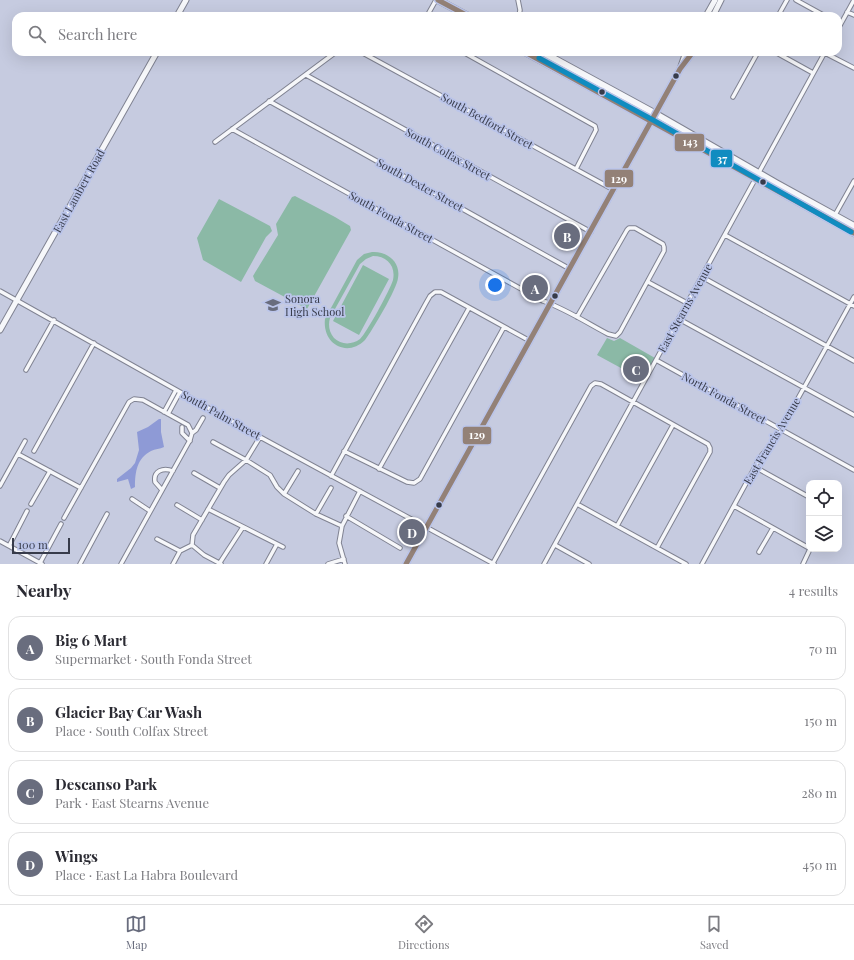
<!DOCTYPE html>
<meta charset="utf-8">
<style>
:root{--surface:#fff;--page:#f7f7f7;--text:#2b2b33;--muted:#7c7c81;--line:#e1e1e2;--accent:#696d7e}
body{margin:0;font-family:"Playfair Display",serif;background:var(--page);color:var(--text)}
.controls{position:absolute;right:12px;bottom:12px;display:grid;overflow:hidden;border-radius:8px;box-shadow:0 4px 16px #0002}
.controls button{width:36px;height:36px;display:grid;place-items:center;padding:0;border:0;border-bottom:1px solid var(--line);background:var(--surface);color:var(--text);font:20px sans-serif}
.scale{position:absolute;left:12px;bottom:10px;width:58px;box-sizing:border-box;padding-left:4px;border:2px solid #373b4a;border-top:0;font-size:11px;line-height:14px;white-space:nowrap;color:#373b4a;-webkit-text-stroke:3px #bbc5ea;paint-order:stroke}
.you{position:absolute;left:495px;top:285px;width:14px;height:14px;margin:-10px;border:3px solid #fff;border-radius:50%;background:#1a73e8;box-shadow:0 0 0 6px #1a73e833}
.badge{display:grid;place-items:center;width:26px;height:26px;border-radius:50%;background:var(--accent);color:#fff;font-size:13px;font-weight:700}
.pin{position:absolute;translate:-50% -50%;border:2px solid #fff;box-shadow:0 1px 4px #0006}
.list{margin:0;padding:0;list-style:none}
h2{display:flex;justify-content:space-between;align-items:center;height:52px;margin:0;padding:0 16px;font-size:17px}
h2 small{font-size:13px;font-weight:400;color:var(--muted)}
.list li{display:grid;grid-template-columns:26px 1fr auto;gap:12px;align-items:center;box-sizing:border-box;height:64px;margin:0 8px 8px;padding:0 8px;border:1px solid var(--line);border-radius:12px}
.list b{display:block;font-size:15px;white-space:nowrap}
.list p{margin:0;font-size:13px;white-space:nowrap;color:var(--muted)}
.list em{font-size:13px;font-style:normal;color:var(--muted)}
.icon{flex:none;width:22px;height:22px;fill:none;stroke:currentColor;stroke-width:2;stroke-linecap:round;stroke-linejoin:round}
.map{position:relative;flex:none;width:854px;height:564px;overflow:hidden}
.search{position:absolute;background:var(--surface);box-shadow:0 4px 16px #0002;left:12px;right:12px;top:12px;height:44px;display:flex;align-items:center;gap:10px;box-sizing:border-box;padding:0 14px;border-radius:12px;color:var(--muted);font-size:15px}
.sheet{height:340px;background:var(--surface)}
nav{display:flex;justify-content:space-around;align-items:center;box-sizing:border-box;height:56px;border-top:1px solid var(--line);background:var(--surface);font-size:11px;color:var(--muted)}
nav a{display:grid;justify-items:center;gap:2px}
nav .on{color:var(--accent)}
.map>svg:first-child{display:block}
.green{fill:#8bb9a6;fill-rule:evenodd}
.water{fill:#8e9ad6}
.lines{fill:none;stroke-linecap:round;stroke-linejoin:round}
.street-casing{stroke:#808392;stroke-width:5.5}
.secondary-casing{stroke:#808392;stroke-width:7}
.primary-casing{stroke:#808392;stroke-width:8}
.street{stroke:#f6f7fa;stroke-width:3.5}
.secondary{stroke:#f6f7fa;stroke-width:5}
.primary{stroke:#f6f7fa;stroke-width:6}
.bus-1-casing{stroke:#bbc5ea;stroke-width:8}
.bus-2-casing{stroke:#bbc5ea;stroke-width:8}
.bus-3-casing{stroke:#bbc5ea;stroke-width:8}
.bus-1{stroke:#938177;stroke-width:5}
.bus-2{stroke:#938177;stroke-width:5}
.bus-3{stroke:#108cc0;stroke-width:5}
.bus-dot{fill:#373b4a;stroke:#bbc5ea;stroke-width:1.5}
.labels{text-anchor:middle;stroke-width:3.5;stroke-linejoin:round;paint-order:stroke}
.street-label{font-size:11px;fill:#373b4a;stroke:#bbc5ea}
.poi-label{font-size:11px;fill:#373b4a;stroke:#bbc5ea;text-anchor:start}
.line-badge{stroke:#bbc5ea;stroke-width:1.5}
.badge-label{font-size:11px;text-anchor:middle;font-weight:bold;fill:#fff}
</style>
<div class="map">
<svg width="854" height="564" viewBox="0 0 854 564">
<rect width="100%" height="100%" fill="#c6cbe0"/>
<path class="green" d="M295,196L335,217L350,226L351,230L307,309L255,281L253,276L278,235L276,224L292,197Z
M219,199L270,226L272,231L266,237L241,282L203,260L197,238Z
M372,252C387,251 401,262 398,278C397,289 372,331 365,340C347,358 322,344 325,319L357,260L364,254ZM373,256C387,256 396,266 393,280C390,290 366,334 360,339C352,345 341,345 334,338C329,332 328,325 330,318L360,264L366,259Z
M363,265L389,279L359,335L333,321Z
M607,338L614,341L620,338L655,358L643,380L597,355Z"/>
<path class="water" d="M159,419H161V432L164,447C160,449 155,449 151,451C137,458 135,472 135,487L131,489L128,479L117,482V479L131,468L135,463L139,450L137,432L148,427Z"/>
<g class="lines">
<g class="street-casing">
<path id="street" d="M518,0L520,10L519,16
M796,0L825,16
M847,12L854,15
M427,16L436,0
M778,16L787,0
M838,29L854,0
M361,52L614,190
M463,52L595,126L596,130L576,169
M775,52L813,73
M825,53L854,68
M306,75L591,232
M733,97L758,52
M269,101L570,269
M232,129L543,301C566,309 587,323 608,334L616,336L620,332L664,251V247L663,244L635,228H629L627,230L577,317
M215,142L336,52
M835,215L854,181
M725,235L854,306
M702,277L854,361
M648,282L687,303
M0,291L260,437L494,564
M679,319L854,415
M656,360L854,470
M26,370L54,320
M164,412L176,390
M168,414L180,392
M182,427V433L190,441
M192,433L196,430L203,418
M213,442L246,460L270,475L277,487L284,494L316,514L342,526
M34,451L94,343
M344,451L407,482L414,483L420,479L504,327
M18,454L81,488
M755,467L809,497
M379,469L469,308
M194,473L220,488
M331,476L426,303L430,296L435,292H441L530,341
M0,486L25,441
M162,490L155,482C153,471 163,467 173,471
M284,494L298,471
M132,499L150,511
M31,504L50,471
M577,504L686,564
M177,505L202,520
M734,506L809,548
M208,509L283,547
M316,514L331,488
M346,516L400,548
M64,518L129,402L134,399L143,400L188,425L192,433L190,440L121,564
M617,526L673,425
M157,539L180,551L192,545
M0,541L42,564
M192,545L193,535L224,482L229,475L246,460L260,437
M192,545L204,555L221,564
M555,545L589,564
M9,546L27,511
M759,552L773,528
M40,563L61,524
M493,563L591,386L595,383L601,384L708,444L710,448V452L657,548
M80,564L107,514
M173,564L180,551
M219,564L243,527
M266,564L277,544
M328,564L344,559
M345,564L339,543L342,526L360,491
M544,564L825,52
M702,564L761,456L775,440L854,297
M803,564L810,549"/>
</g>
<g class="secondary-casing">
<path id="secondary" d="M177,16L186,0
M706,16L715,0
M713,16L721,0
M683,65L693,52
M0,330L157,52
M406,564L680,69L686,52"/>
</g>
<g class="primary-casing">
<path id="primary" d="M438,0L468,16
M525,52L667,129L854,233
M542,52L656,114L776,183L854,226"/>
</g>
<use href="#street" class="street"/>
<use href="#secondary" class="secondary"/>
<use href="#primary" class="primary"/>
<g class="bus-1-casing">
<path id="bus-1" d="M406,564L680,69L693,52"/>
</g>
<g class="bus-2-casing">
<path id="bus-2" d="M438,0L468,16
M525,52L854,233"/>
</g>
<g class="bus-3-casing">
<path id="bus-3" d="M539,58L653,120L851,232"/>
</g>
<use href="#bus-1" class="bus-1"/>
<use href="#bus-2" class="bus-2"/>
<use href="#bus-3" class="bus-3"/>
</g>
<defs>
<g id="school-bare" transform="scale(1.2)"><path d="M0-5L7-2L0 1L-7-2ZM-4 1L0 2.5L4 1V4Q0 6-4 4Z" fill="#696d7e" stroke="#bbc5ea" stroke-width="2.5" paint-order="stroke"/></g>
</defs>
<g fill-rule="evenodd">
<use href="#school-bare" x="273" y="305"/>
</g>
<g class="bus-dot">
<circle cx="676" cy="76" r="3.5"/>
<circle cx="602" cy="92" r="3.5"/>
<circle cx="763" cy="182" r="3.5"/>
<circle cx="555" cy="296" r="3.5"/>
<circle cx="439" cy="505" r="3.5"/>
</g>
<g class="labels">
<g class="street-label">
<text transform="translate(487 121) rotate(29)" y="4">South Bedford Street</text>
<text transform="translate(448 154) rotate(29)" y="4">South Colfax Street</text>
<text transform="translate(420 185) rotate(29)" y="4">South Dexter Street</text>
<text transform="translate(79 191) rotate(-61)" y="4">East Lambert Road</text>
<text transform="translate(391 217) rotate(29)" y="4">South Fonda Street</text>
<text transform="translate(685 308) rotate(-61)" y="4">East Stearns Avenue</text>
<text transform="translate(724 398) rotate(29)" y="4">North Fonda Street</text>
<text transform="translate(221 415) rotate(29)" y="4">South Palm Street</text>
<text transform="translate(772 441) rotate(-59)" y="4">East Francis Avenue</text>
</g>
<g class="poi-label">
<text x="285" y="303">Sonora<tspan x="285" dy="13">High School</tspan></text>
</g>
</g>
<g class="line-badge">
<rect x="674" y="133" width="31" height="19" rx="4" fill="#938177"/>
<rect x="710" y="149" width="23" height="19" rx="4" fill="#108cc0"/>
<rect x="604" y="169" width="30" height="19" rx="4" fill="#938177"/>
<rect x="462" y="426" width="30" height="19" rx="4" fill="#938177"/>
</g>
<g class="badge-label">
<text x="690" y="146">143</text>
<text x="722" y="163">37</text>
<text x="619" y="183">129</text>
<text x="477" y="439">129</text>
</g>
</svg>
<div class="controls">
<button><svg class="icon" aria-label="locate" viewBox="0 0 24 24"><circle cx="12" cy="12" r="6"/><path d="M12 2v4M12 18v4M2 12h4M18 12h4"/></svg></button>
<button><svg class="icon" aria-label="layers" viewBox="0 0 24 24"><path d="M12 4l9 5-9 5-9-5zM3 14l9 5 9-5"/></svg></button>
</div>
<div class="scale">100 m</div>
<div class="you"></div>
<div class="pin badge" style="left:535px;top:288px">A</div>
<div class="pin badge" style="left:567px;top:236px">B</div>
<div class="pin badge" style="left:636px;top:369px">C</div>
<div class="pin badge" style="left:412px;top:532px">D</div>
<div class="search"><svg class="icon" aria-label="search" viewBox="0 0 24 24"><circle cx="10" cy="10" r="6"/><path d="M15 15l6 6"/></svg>Search here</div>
</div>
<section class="sheet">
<h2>Nearby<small>4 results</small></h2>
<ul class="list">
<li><span class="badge">A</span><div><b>Big 6 Mart</b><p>Supermarket · South Fonda Street</p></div><em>70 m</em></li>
<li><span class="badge">B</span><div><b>Glacier Bay Car Wash</b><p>Place · South Colfax Street</p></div><em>150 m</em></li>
<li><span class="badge">C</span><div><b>Descanso Park</b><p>Park · East Stearns Avenue</p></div><em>280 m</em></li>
<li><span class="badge">D</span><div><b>Wings</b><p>Place · East La Habra Boulevard</p></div><em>450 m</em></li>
</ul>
</section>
<nav>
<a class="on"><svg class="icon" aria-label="map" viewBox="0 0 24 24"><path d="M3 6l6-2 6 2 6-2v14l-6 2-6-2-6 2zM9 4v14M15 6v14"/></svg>Map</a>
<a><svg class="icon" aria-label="directions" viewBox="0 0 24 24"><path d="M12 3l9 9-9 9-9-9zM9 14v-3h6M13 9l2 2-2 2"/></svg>Directions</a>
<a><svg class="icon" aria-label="saved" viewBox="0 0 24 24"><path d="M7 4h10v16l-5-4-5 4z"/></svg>Saved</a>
</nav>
